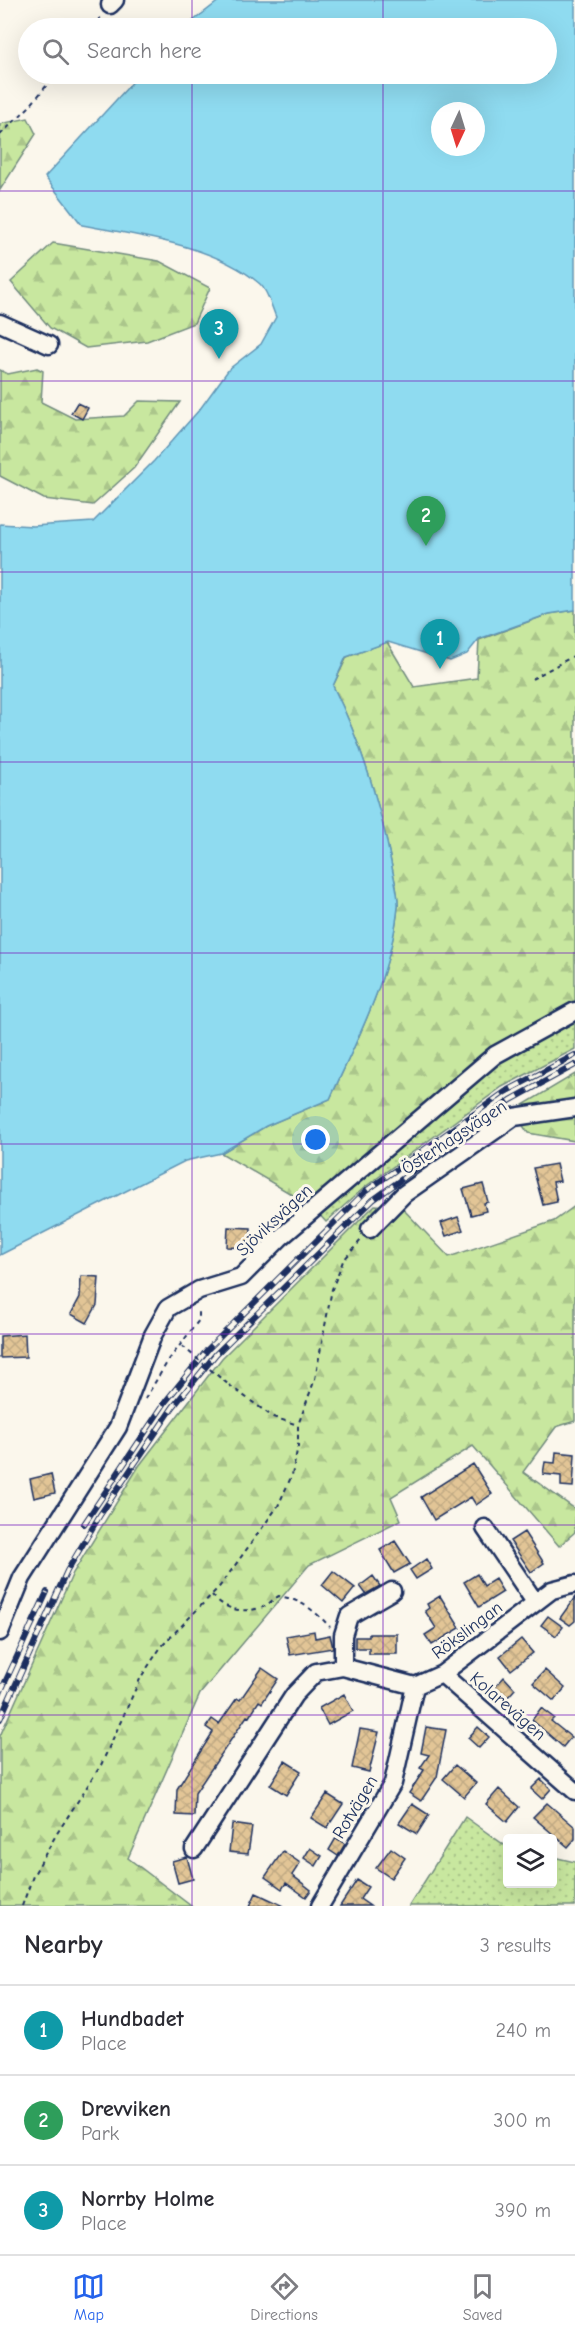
<!DOCTYPE html>
<meta charset="utf-8">
<style>
:root{--surface:#fff;--page:#f7f7f7;--text:#2b2b33;--muted:#7c7c81;--line:#e1e1e2;--accent:#2563eb}
body{margin:0;font-family:"Comic Neue",sans-serif;background:var(--page);color:var(--text)}
.controls{position:absolute;right:18px;bottom:18px;display:grid;overflow:hidden;border-radius:6px;box-shadow:0 6px 24px #0002}
.controls button{width:54px;height:54px;display:grid;place-items:center;padding:0;border:0;border-bottom:2px solid var(--line);background:var(--surface);color:var(--text);font:30px sans-serif}
.compass{position:absolute;left:431px;top:102px;width:54px;height:54px;border-radius:50%;background:var(--surface);box-shadow:0 6px 24px #0002;rotate:184deg}
.you{position:absolute;left:316px;top:1140px;width:21px;height:21px;margin:-15px;border:4px solid #fff;border-radius:50%;background:#1a73e8;box-shadow:0 0 0 9px #1a73e833}
.badge{display:grid;place-items:center;width:39px;height:39px;border-radius:50%;background:var(--accent);color:#fff;font-size:20px;font-weight:700}
.pin{position:absolute;translate:-50% -50px;filter:drop-shadow(0 2px 3px #0008)}
.pin::after{content:'';position:absolute;top:32px;width:21px;height:18px;background:inherit;clip-path:polygon(0 0,100% 0,50% 100%)}
.list{margin:0;padding:0;list-style:none}
h2{display:flex;justify-content:space-between;align-items:center;height:78px;margin:0;padding:0 24px;font-size:26px}
h2 small{font-size:20px;font-weight:400;color:var(--muted)}
.list li{display:grid;grid-template-columns:39px 1fr auto;gap:18px;align-items:center;box-sizing:border-box;height:90px;padding:0 24px;border-top:2px solid var(--line)}
.list b{display:block;font-size:22px;white-space:nowrap}
.list p{margin:0;font-size:20px;white-space:nowrap;color:var(--muted)}
.list em{font-size:20px;font-style:normal;color:var(--muted)}
.icon{flex:none;width:33px;height:33px;fill:none;stroke:currentColor;stroke-width:2;stroke-linecap:round;stroke-linejoin:round}
.map{position:relative;flex:none;width:575px;height:1906px;overflow:hidden}
.search{position:absolute;background:var(--surface);box-shadow:0 6px 24px #0002;left:18px;right:18px;top:18px;height:66px;display:flex;align-items:center;gap:15px;box-sizing:border-box;padding:0 21px;border-radius:33px;color:var(--muted);font-size:22px}
.sheet{height:348px;background:var(--surface)}
nav{display:flex;justify-content:space-around;align-items:center;box-sizing:border-box;height:84px;border-top:2px solid var(--line);background:var(--surface);font-size:16px;color:var(--muted)}
nav a{display:grid;justify-items:center;gap:3px}
nav .on{color:var(--accent)}
.map>svg:first-child{display:block}
.green{fill:url(#green-dots);stroke:#728b7e;stroke-width:1.5}
.forest{fill:url(#forest-firs);stroke:#728b7e;stroke-width:1.5}
.water{fill:#8fdbf0;stroke:#6196b6;stroke-width:1.5;fill-rule:evenodd}
.building{fill:url(#building-cross-hatch);stroke:#1b2f5e;stroke-width:1.5}
.lines{fill:none;stroke-linecap:round;stroke-linejoin:round}
.minor-casing{stroke:#1b2f5e;stroke-width:21}
.path{stroke:#1b2f5e;stroke-width:2;stroke-dasharray:4.5 4.5;stroke-linecap:butt}
.minor{stroke:#fbf7ec;stroke-width:16}
.rail-casing{stroke:#1b2f5e;stroke-width:6}
.rail{stroke:#fbf7ec;stroke-width:4;stroke-dasharray:11;stroke-linecap:butt}
.path-bridge{stroke:#1b2f5e;stroke-width:2;stroke-dasharray:4.5 4.5;stroke-linecap:butt}
.grid{fill:none;stroke:#7b2cbf;stroke-width:1.5;stroke-opacity:0.55}
.labels{text-anchor:middle;stroke-width:6;stroke-linejoin:round;paint-order:stroke}
.street-label{font-size:18px;fill:#1b2f5e;stroke:#fbf7ec}
</style>
<div class="map">
<svg width="575" height="1906" viewBox="0 0 575 1906">
<defs>
<pattern id="green-dots" width="8" height="8" patternUnits="userSpaceOnUse" patternTransform="scale(1.5)"><rect width="8" height="8" fill="#c8e79f"/><path d="M2 2h.1M6 6h.1" fill="none" stroke="#abc68b" stroke-width="1.8" stroke-linecap="round"/></pattern>
<pattern id="forest-firs" width="22" height="20" patternUnits="userSpaceOnUse" patternTransform="scale(1.5)"><rect width="22" height="20" fill="#c8e79f"/><path d="M5 1l3.5 6h-7zM16 11l3.5 6h-7z" fill="#abc68b"/></pattern>
<pattern id="building-cross-hatch" width="8" height="8" patternUnits="userSpaceOnUse" patternTransform="scale(1.5)"><rect width="8" height="8" fill="#e2c596"/><path d="M0 0l8 8M0 8l8-8" fill="none" stroke="#c1aa84"/></pattern>
</defs>
<rect width="100%" height="100%" fill="#fbf7ec"/>
<filter id="ink" filterUnits="userSpaceOnUse"><feTurbulence type="fractalNoise" baseFrequency=".0167" numOctaves="2"/><feDisplacementMap in="SourceGraphic" scale="12" xChannelSelector="R" yChannelSelector="G"/><feConvolveMatrix kernelMatrix="1 2 1 2 8 2 1 2 1" color-interpolation-filters="sRGB"/></filter>
<g filter="url(#ink)">
<path class="green" d="M575,1016V1049L502,1087L365,1187L326,1222L316,1211L496,1059Z
M465,1817L507,1847L508,1884H552L553,1857L575,1862V1906H409Z"/>
<path class="forest" d="M28,118L36,134L0,190V124Z
M53,243L159,261L210,288L194,323L147,341L86,348L50,328L11,282Z
M37,368L43,371L41,402L75,419L124,416L139,401L180,402L134,468L93,505L44,499L0,476V370L8,374Z
M575,610V1005L310,1205L221,1153L266,1126L330,1099C358,1038 391,975 398,907C399,895 394,879 392,867C380,804 362,744 333,686L347,657L387,642L414,687L477,678L479,640L549,614Z
M575,1074V1141L528,1133L513,1111Z
M375,1205L401,1207L449,1257L554,1221L575,1206V1421L556,1427L523,1472L575,1509V1532L559,1546L473,1446L391,1497L401,1520L309,1565L200,1694L128,1858L191,1906H0V1736L73,1573L139,1466L222,1358Z"/>
<path class="water" d="M220,0H575V610L549,614L479,639L467,654L450,661L388,642L346,657L333,686C362,745 380,802 392,867C394,879 399,895 398,907C391,975 358,1038 330,1099L266,1126L221,1153L185,1161L0,1255V524L33,526L93,522L154,461L200,409L229,369L261,344L276,317C272,308 268,291 260,284C215,245 139,236 82,225L45,177L140,74H546V28H184ZM440,111H476V147H440Z"/>
<path class="building" d="M77,403L88,408L82,419L71,413Z
M556,1164L560,1181L553,1182L557,1202L543,1205L533,1168Z
M483,1184L488,1202L484,1203L486,1211L471,1215L463,1189Z
M458,1217L463,1230L446,1236L441,1223Z
M228,1227L251,1228L250,1248L227,1247Z
M81,1276L99,1277L97,1305L87,1323L71,1314L80,1297Z
M25,1334L26,1357L0,1358V1336Z
M556,1452L575,1454L573,1487L561,1486V1476L543,1474L545,1462L555,1463Z
M473,1464L492,1494L476,1505L471,1497L434,1520L421,1497Z
M51,1474L55,1493L34,1498L30,1479Z
M524,1532L544,1563L531,1572L510,1541Z
M395,1541L410,1564L394,1573L380,1550Z
M426,1559L432,1569L416,1579L410,1570Z
M333,1571L355,1588L343,1603L322,1585Z
M477,1574L484,1586L495,1579L503,1592L479,1607L464,1582Z
M373,1576L380,1586L366,1594L360,1586Z
M440,1596L460,1628L432,1645L425,1635L436,1628L425,1611L429,1608L427,1604Z
M575,1597V1621L570,1625L560,1618Z
M548,1616L563,1627L556,1636L541,1625Z
M314,1631L315,1638L330,1635L333,1648L290,1655L286,1636Z
M369,1634H397V1654H369V1648H355V1637H369Z
M521,1639L533,1653L511,1670L500,1656Z
M262,1668L278,1679L262,1703L259,1701L249,1717L247,1716L195,1793L194,1816L176,1815L177,1789L213,1732L206,1727L212,1719L219,1724L237,1698L240,1700Z
M545,1670L565,1688L554,1701L533,1683Z
M504,1677L515,1689L507,1698L495,1687Z
M344,1694L353,1711L328,1725L319,1708Z
M541,1708L554,1718L551,1721L571,1737L563,1747L532,1720Z
M426,1727L446,1730L437,1777L421,1801L409,1793L424,1770L420,1768L429,1755L421,1753Z
M478,1727L489,1737L479,1748L468,1738Z
M360,1729L379,1732L369,1772L352,1768Z
M285,1761L301,1771L286,1795L270,1785Z
M455,1765L476,1783L464,1797L443,1779Z
M541,1779L551,1789L542,1799L531,1789Z
M499,1789L519,1807L507,1822L486,1804Z
M327,1794L343,1804L327,1828L311,1818Z
M547,1803L575,1827V1839L568,1847L533,1817Z
M412,1804L429,1815L417,1834L399,1823Z
M232,1824L252,1827L248,1854L229,1852Z
M336,1838L345,1844L338,1856L329,1850Z
M310,1848L322,1856L316,1866L304,1858Z
M391,1848L405,1858L391,1878L376,1868Z
M283,1851L300,1863L292,1875L311,1890L306,1897L286,1883L282,1889L265,1877Z
M187,1857L193,1879L178,1883L172,1861Z
M357,1880L368,1887L360,1899L370,1906H340Z
M256,1893L284,1906H250Z"/>
<g class="lines">
<g class="minor-casing">
<path id="minor" d="M110,5L115,0
M0,323L49,345
M370,1229L404,1194L514,1117L575,1108
M485,1528L535,1602
M0,1632L22,1578L118,1427L153,1335L168,1308L199,1290L241,1277L280,1238L495,1055L575,1011
M343,1667V1635L349,1616L392,1591
M442,1674L575,1791
M194,1849L294,1695L316,1672L343,1667L415,1686L442,1674L552,1590L575,1584
M320,1906L393,1783L415,1686"/>
</g>
<path class="path" d="M92,28L101,17
M0,135L30,106L56,74
M532,679L575,655
M229,1385L273,1417L298,1425
M145,1399L168,1361L199,1320V1308
M212,1595C225,1610 243,1614 263,1607C269,1604 273,1599 279,1596C302,1600 315,1611 330,1627
M22,1906L33,1876L56,1835L101,1765L141,1677L161,1647L220,1586L278,1506L292,1475L298,1446V1425L315,1379L332,1289L343,1261L361,1240"/>
<use href="#minor" class="minor"/>
<g class="rail-casing">
<path id="rail" d="M84,1524L166,1401L208,1349L366,1191L505,1092L575,1055
M0,1693L47,1592
M0,1719L67,1571L100,1515L173,1407L216,1354L373,1200L511,1100L575,1065"/>
</g>
<use href="#rail" class="rail"/>
<path class="path-bridge" d="M182,1346L229,1385"/>
</g>
</g>
<path class="grid" d="M192,0V28M383,0V28M192,74V1906M383,74V1906M0,191H575M0,381H575M0,572H575M0,762H575M0,953H575M0,1144H575M0,1334H575M0,1525H575M0,1715H575"/>
<g class="labels">
<g class="street-label">
<text transform="translate(454 1137) rotate(-33)" y="6">Österhagsvägen</text>
<text transform="translate(274 1220) rotate(-43)" y="6">Sjöviksvägen</text>
<text transform="translate(467 1630) rotate(-37)" y="6">Rökslingan</text>
<text transform="translate(508 1706) rotate(41)" y="6">Kolarevägen</text>
<text transform="translate(355 1807) rotate(-59)" y="6">Rotvägen</text>
</g>
</g>
</svg>
<div class="controls">
<button><svg class="icon" aria-label="layers" viewBox="0 0 24 24"><path d="M12 4l9 5-9 5-9-5zM3 14l9 5 9-5"/></svg></button>
</div>
<svg class="compass" viewBox="-18 -18 36 36"><path d="M0-13l5 13h-10z" fill="#e53935"/><path d="M0 13l5-13h-10z" fill="#7c7c81"/></svg>
<div class="you"></div>
<div class="pin badge" style="left:440px;top:669px;background:#0f9aa8">1</div>
<div class="pin badge" style="left:426px;top:546px;background:#2e9e5b">2</div>
<div class="pin badge" style="left:219px;top:359px;background:#0f9aa8">3</div>
<div class="search"><svg class="icon" aria-label="search" viewBox="0 0 24 24"><circle cx="10" cy="10" r="6"/><path d="M15 15l6 6"/></svg>Search here</div>
</div>
<section class="sheet">
<h2>Nearby<small>3 results</small></h2>
<ul class="list">
<li><span class="badge" style="background:#0f9aa8">1</span><div><b>Hundbadet</b><p>Place</p></div><em>240 m</em></li>
<li><span class="badge" style="background:#2e9e5b">2</span><div><b>Drevviken</b><p>Park</p></div><em>300 m</em></li>
<li><span class="badge" style="background:#0f9aa8">3</span><div><b>Norrby Holme</b><p>Place</p></div><em>390 m</em></li>
</ul>
</section>
<nav>
<a class="on"><svg class="icon" aria-label="map" viewBox="0 0 24 24"><path d="M3 6l6-2 6 2 6-2v14l-6 2-6-2-6 2zM9 4v14M15 6v14"/></svg>Map</a>
<a><svg class="icon" aria-label="directions" viewBox="0 0 24 24"><path d="M12 3l9 9-9 9-9-9zM9 14v-3h6M13 9l2 2-2 2"/></svg>Directions</a>
<a><svg class="icon" aria-label="saved" viewBox="0 0 24 24"><path d="M7 4h10v16l-5-4-5 4z"/></svg>Saved</a>
</nav>
